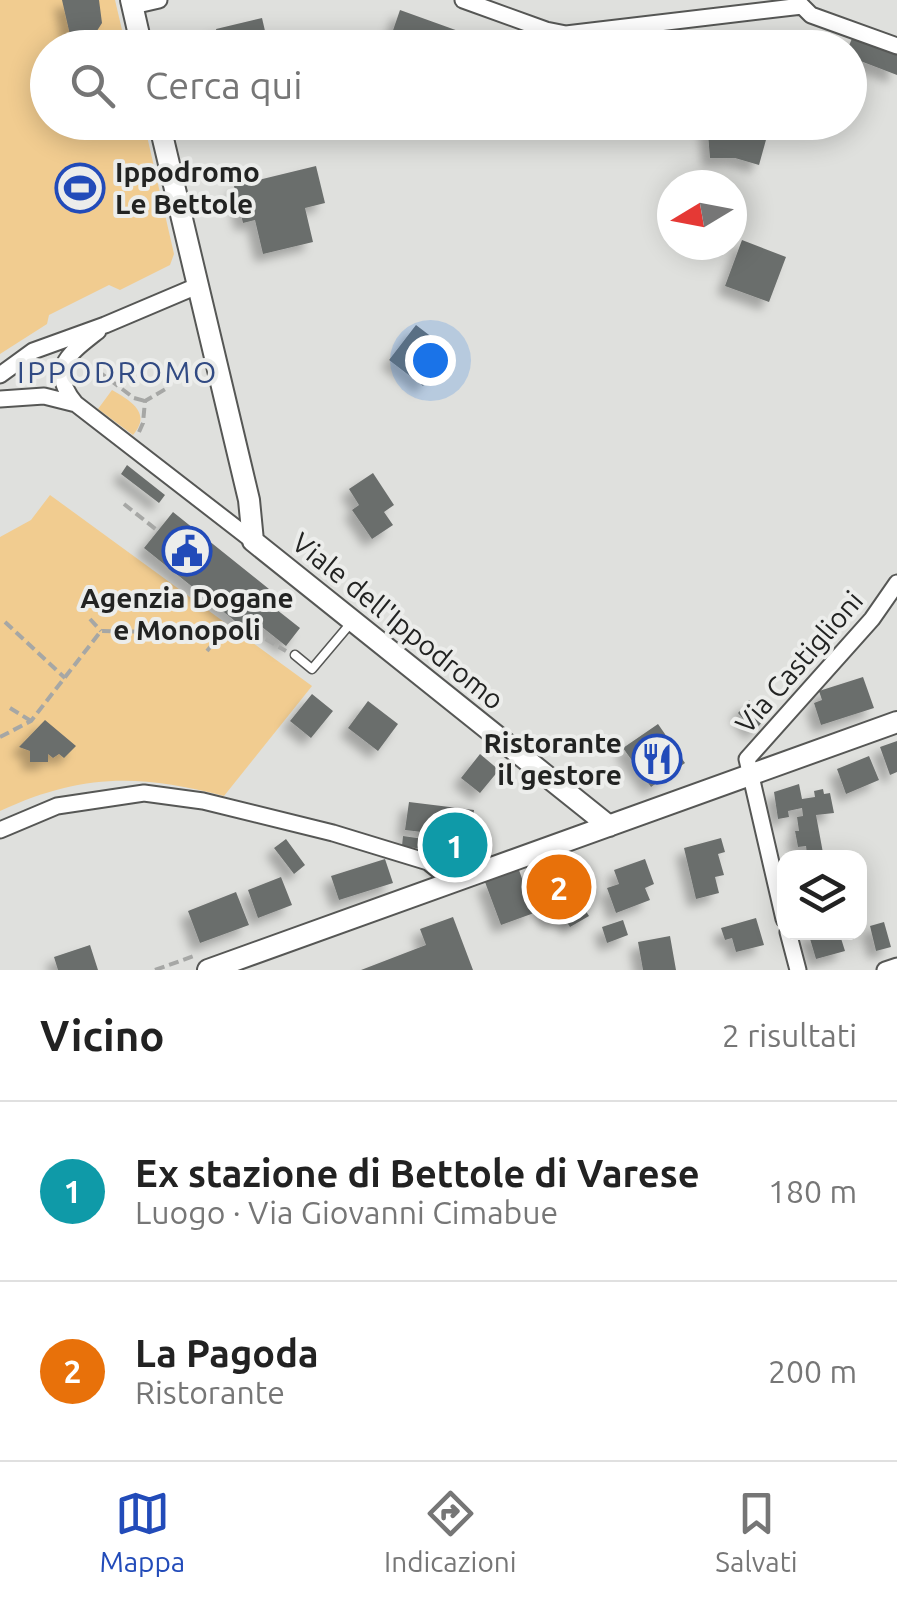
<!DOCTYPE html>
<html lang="it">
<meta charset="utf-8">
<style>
:root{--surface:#fff;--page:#f2f2f2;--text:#222;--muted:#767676;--line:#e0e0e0;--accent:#224bb9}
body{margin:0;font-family:Ubuntu,sans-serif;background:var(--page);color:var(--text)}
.controls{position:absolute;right:30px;bottom:30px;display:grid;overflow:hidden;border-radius:20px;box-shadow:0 5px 25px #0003}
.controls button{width:90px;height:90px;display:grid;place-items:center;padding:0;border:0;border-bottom:2px solid var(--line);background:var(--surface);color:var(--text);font:50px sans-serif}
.compass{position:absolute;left:657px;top:170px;width:90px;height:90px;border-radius:50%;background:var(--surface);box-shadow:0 5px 25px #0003;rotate:260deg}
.you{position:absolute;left:430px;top:360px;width:35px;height:35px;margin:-25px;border:8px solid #fff;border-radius:50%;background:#1a73e8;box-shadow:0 0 0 15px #1a73e833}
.badge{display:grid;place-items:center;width:65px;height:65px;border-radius:50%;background:var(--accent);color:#fff;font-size:32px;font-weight:700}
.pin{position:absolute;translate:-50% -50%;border:5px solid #fff;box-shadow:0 2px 10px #0006}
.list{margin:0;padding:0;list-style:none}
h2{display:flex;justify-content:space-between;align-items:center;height:130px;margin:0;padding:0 40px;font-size:42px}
h2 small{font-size:32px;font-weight:400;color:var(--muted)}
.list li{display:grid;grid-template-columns:65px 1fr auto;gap:30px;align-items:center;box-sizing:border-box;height:180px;padding:0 40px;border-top:2px solid var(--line)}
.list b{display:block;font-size:38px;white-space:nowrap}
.list p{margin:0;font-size:32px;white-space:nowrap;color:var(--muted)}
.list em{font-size:32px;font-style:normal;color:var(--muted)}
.icon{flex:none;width:55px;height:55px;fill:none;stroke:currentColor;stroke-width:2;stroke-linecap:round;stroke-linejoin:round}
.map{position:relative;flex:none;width:897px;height:970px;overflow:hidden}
.search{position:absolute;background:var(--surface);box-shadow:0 5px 25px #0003;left:30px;right:30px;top:30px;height:110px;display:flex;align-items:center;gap:25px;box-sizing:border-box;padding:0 35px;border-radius:55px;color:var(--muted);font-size:38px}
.sheet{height:490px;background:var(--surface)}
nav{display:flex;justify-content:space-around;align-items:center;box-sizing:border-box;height:140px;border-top:2px solid var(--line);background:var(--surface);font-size:28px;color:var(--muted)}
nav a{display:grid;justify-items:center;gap:5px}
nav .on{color:var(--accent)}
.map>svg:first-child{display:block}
.grass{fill:#f1cc90}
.building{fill:#6b6e6c;filter:url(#shadow)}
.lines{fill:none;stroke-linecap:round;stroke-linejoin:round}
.lane-casing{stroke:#565755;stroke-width:11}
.street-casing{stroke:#565755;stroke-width:19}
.secondary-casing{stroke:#565755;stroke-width:24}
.path{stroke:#a6a7a5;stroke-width:4;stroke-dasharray:10 5;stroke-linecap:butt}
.lane{stroke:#fff;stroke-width:8}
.street{stroke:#fff;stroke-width:15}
.secondary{stroke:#fff;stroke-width:20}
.labels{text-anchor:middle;stroke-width:8;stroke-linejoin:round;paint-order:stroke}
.poi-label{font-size:28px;font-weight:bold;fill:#222322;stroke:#ecedeb;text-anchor:start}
.street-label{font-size:28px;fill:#222322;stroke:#ecedeb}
.neighbourhood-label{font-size:30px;letter-spacing:2.5px;fill:#314a83;stroke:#ecedeb}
</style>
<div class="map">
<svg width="897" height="970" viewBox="0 0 897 970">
<defs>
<filter id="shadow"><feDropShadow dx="-8" dy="8" stdDeviation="5" flood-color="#0004"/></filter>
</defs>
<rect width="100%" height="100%" fill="#dfe0dd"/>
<path class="grass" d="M0,0H115L126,47L48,48V122L144,123L174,254L170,265L120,290L109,285L49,315L47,324L0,354Z
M112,390C131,401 152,413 133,435L98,409Z
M50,495L312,686L224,796C139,774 82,773 0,811V537L31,520Z"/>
<path class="building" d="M62,0H99L102,23L86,48H73Z
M400,10L500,46L503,41L520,48H405L389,42Z
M262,18L269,48H220L216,29Z
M853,36L897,52V75L850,57L848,48Z
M707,122H747L769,129L759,165L735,158H710Z
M316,166L325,203L305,208L313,242L263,254L255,220L243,223L234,186Z
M742,240L786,257L769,302L725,286Z
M416,325L450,351L423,386L389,360Z
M127,465L165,495L159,503L121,474Z
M373,473L394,505L384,512L393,525L372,539L352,510L359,505L349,489Z
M173,512L269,589L262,598L300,628L286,646L252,619L245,629L144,548Z
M863,677L874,708L821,725L814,703L822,700L819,691Z
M312,694L333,711L311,738L290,721Z
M749,700L767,716L754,732L738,713Z
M368,701L398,724L378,751L348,728Z
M45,720L76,746L64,758L59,754L53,758L48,754V762H30V751L19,747Z
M658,724L685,763L651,787L623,748Z
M897,741V772L890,775L880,747Z
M480,754L499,770L480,793L461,778Z
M869,756L879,780L846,794L837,769Z
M799,784L802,799L815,797L814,791L823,789L824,794L830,793L834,813L816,815L823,853L807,855L806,846L798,847L795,831H799L797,817L803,816L802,808L788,811L789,817L778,819L774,792Z
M409,802L474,810L471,838L473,852L441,864L437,853L439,834L405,830Z
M403,836L431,840L429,850L402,846Z
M721,838L725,852L718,854L724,875L715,877L719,893L696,899L684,848Z
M286,839L305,865L294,874L274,848Z
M562,854L575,873L565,879L589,916L570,927L562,915L551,921L541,900L553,894L532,867Z
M385,859L393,883L339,900L331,876Z
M645,859L654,884L645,888L650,900L616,913L607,888L619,884L614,870Z
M519,870L534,913L501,925L485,882Z
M281,877L292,905L258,918L248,890Z
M236,892L249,925L200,943L188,911Z
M453,917L473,970H361L426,945L420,929Z
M756,918L764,945L736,952L732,938L725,940L721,928Z
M623,920L628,935L607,943L602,927Z
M884,922L891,947L876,951L870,926Z
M808,932H839L845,951L816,959Z
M670,936L676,970H643L638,942Z
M90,945L98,970H58L54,957Z"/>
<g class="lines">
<g class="lane-casing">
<path id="lane" d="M295,655L312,669L350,624"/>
</g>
<g class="street-casing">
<path id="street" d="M463,0L546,30L566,34L802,6L811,15L897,46
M133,6L159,0
M0,375L33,351L105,325L197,286
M0,399L44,396L76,404L253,541
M75,403C47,368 69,354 98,331
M0,830L57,806L144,793L203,801L333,833L428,862L453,882
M784,919L747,759L872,619L897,583
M788,932L798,970
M885,970L897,966"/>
</g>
<g class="secondary-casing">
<path id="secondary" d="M131,0L142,48
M159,122L249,500L253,541L609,826
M208,970L897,722"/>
</g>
<path class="path" d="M98,371L134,398L145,401
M139,432L143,423L145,401L169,387
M124,504L158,531
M90,619L101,631
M5,622L65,678
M207,651L221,634
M10,708L31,721
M0,737L31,721L101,631L257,634L286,651
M155,970L194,956"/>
<use href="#lane" class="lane"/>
<use href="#street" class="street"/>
<use href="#secondary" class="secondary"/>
</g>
<defs>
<g id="stadium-ring" transform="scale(2.5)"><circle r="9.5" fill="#ecedeb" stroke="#224bb9" stroke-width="1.5"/><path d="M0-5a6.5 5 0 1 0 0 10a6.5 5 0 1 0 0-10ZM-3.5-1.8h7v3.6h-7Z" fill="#224bb9"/></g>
<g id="civic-ring" transform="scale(2.5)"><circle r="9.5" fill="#ecedeb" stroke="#224bb9" stroke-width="1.5"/><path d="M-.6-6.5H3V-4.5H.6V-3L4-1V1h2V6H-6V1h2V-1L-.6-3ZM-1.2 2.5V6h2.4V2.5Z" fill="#224bb9"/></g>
<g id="restaurant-ring" transform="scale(2.5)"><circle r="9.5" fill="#ecedeb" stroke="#224bb9" stroke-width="1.5"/><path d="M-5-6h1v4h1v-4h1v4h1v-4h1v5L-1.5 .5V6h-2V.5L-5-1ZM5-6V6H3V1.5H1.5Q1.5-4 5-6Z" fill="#224bb9"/></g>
</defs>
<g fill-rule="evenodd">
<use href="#stadium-ring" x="80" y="188"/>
<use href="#civic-ring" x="187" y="551"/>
<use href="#restaurant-ring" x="657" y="759"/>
</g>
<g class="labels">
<g class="poi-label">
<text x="115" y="182">Ippodromo<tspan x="115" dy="32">Le Bettole</tspan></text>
<text x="187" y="608" text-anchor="middle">Agenzia Dogane<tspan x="187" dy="32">e Monopoli</tspan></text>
<text x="622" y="753" text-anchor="end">Ristorante<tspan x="622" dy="32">il gestore</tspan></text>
</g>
<g class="street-label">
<text transform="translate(398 621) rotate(39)" y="10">Viale dell'Ippodromo</text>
<text transform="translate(799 662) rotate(-49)" y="10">Via Castiglioni</text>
</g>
<g class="neighbourhood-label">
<text x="118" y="383">IPPODROMO</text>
</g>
</g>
</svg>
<div class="controls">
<button><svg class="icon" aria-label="layers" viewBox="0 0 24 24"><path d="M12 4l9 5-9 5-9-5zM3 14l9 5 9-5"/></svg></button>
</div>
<svg class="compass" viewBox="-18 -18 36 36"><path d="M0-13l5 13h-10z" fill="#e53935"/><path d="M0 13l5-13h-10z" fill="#767676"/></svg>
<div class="you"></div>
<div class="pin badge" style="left:455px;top:845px;background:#0f9aa8">1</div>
<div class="pin badge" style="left:559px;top:887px;background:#e8710a">2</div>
<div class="search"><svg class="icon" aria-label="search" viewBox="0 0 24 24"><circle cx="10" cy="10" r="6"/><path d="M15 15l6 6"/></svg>Cerca qui</div>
</div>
<section class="sheet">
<h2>Vicino<small>2 risultati</small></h2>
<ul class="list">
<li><span class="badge" style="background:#0f9aa8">1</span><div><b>Ex stazione di Bettole di Varese</b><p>Luogo · Via Giovanni Cimabue</p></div><em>180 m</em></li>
<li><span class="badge" style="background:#e8710a">2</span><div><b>La Pagoda</b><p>Ristorante</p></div><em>200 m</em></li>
</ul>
</section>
<nav>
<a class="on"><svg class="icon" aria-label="map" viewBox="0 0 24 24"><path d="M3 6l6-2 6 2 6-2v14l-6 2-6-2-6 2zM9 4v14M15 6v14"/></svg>Mappa</a>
<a><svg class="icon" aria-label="directions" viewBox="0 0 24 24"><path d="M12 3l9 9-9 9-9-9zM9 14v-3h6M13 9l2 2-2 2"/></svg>Indicazioni</a>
<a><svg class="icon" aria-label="saved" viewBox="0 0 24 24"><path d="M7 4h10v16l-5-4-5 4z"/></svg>Salvati</a>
</nav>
